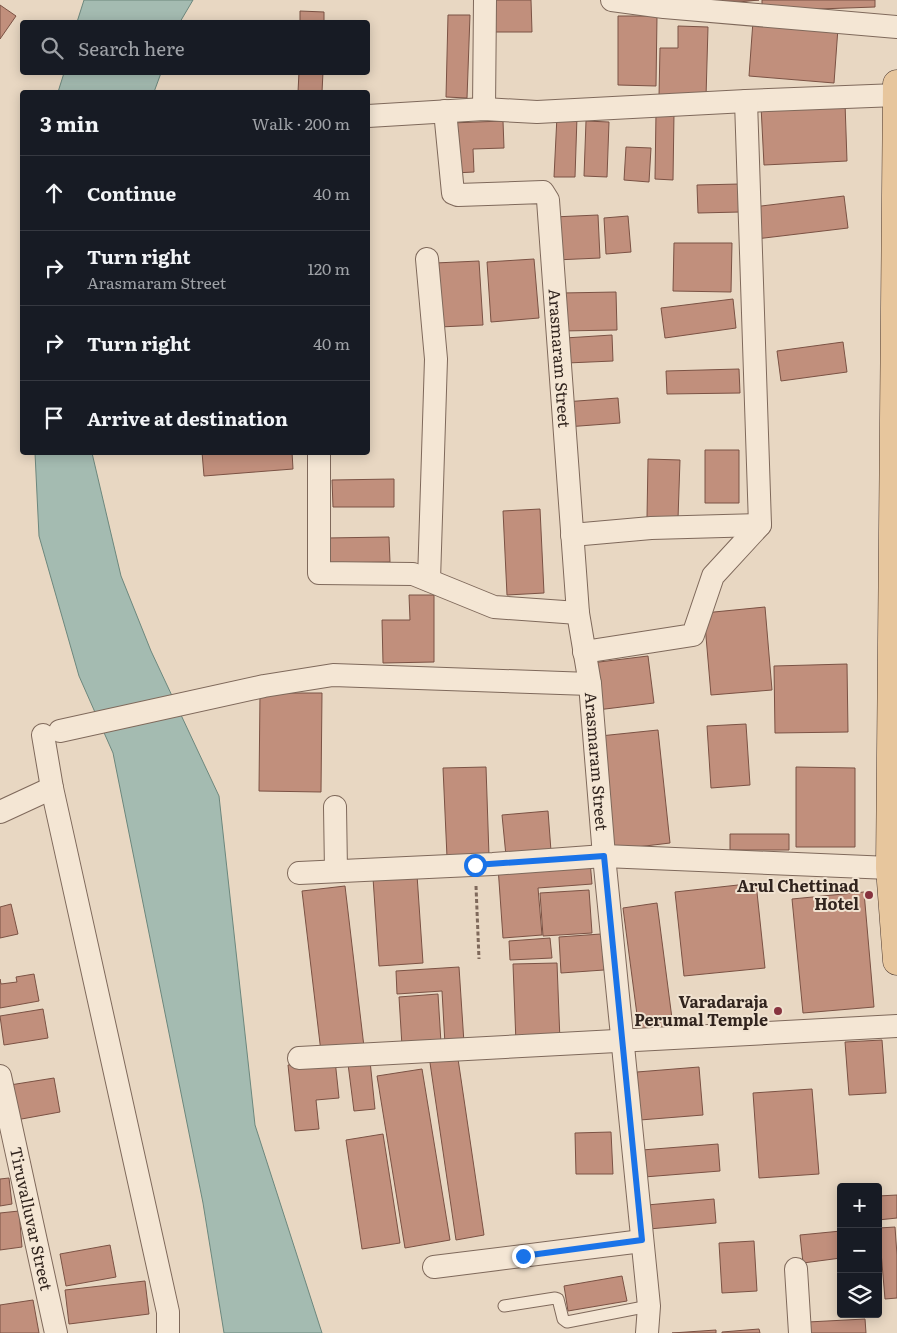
<!DOCTYPE html>
<meta charset="utf-8">
<style>
:root{--surface:#171b24;--page:#242831;--text:#f1f3f6;--muted:#9ea1a6;--line:#363941}
body{margin:0;font-family:Literata,serif;background:var(--page);color:var(--text)}
.controls{position:absolute;right:15px;bottom:15px;display:grid;overflow:hidden;border-radius:5px;box-shadow:0 2px 12px #0003}
.controls button{width:45px;height:45px;display:grid;place-items:center;padding:0;border:0;border-bottom:1px solid var(--line);background:var(--surface);color:var(--text);font:25px sans-serif}
.stop{position:absolute;width:15px;height:15px;margin:-11px;border:4px solid #1a73e8;border-radius:50%;background:#fff}
.stop.end{background:#1a73e8;border-color:#fff;box-shadow:0 1px 5px #0008}
.list{margin:0;padding:0;list-style:none}
h2{display:flex;justify-content:space-between;align-items:center;height:65px;margin:0;padding:0 20px;font-size:21px}
h2 small{font-size:16px;font-weight:400;color:var(--muted)}
.list li{display:grid;grid-template-columns:32px 1fr auto;gap:15px;align-items:center;box-sizing:border-box;height:75px;padding:0 20px;border-top:1px solid var(--line)}
.list b{display:block;font-size:19px;white-space:nowrap}
.list p{margin:0;font-size:16px;white-space:nowrap;color:var(--muted)}
.list em{font-size:16px;font-style:normal;color:var(--muted)}
.icon{flex:none;width:28px;height:28px;fill:none;stroke:currentColor;stroke-width:2;stroke-linecap:round;stroke-linejoin:round}
.map{position:relative;flex:none;width:897px;height:1333px;overflow:hidden}
.search{position:absolute;background:var(--surface);box-shadow:0 2px 12px #0003;left:20px;top:20px;width:350px;height:55px;display:flex;align-items:center;gap:12px;box-sizing:border-box;padding:0 18px;border-radius:5px;color:var(--muted);font-size:19px}
.panel{position:absolute;background:var(--surface);box-shadow:0 2px 12px #0003;left:20px;top:90px;width:350px;height:365px;border-radius:5px}
.map>svg:first-child{display:block}
.water{fill:#a4bbb1;stroke:#6c877d}
.building{fill:#c18f7c;stroke:#7b5244}
.lines{fill:none;stroke-linecap:round;stroke-linejoin:round}
.service-casing{stroke:#7f695b;stroke-width:13}
.minor-casing{stroke:#7f695b;stroke-width:24}
.primary-casing{stroke:#4d392f;stroke-width:29}
.path{stroke:#7f695b;stroke-width:3;stroke-dasharray:4 2.5;stroke-linecap:butt}
.service{stroke:#f4e6d4;stroke-width:11}
.minor{stroke:#f4e6d4;stroke-width:22}
.primary{stroke:#e7c69d;stroke-width:28}
.route{stroke:#1a73e8;stroke-width:6}
.poi-dot{fill:#87333f;stroke:#f0e2d0;stroke-width:2}
.labels{text-anchor:middle;stroke-width:4;stroke-linejoin:round;paint-order:stroke}
.street-label{font-size:16px;fill:#31241e;stroke:#f0e2d0}
.poi-label{font-size:16px;font-weight:bold;fill:#31241e;stroke:#f0e2d0;text-anchor:end}
</style>
<div class="map">
<svg width="897" height="1333" viewBox="0 0 897 1333">
<rect width="100%" height="100%" fill="#e8d7c2"/>
<path class="water" d="M84,0H193L180,22H77Z
M64,73V72L161,73L154,92H58Z
M35,453H92L121,576L151,651L219,796L255,1125L322,1333H224L203,1203L113,753L79,676L39,536Z"/>
<path class="building" d="M488,0H531L532,32H489Z
M718,0H759L718,4Z
M762,0H875V7L762,11Z
M0,5L16,16L0,39Z
M300,11L324,12V22H300Z
M448,15H470L467,98L446,97Z
M618,16H657L656,86L618,85Z
M753,21L838,28L834,83L749,76Z
M678,26L708,27L706,97L659,96L660,48H678Z
M299,72H323L322,92H298Z
M845,103L847,161L764,165L761,106Z
M656,113H674L673,180L655,179Z
M557,116L577,117L575,177H554Z
M503,121L504,148L473,149L474,172L454,173L451,123Z
M586,121L609,122L607,177L584,176Z
M626,147L651,148L649,182L624,180Z
M740,184V212L698,213L697,185Z
M844,196L848,228L756,239L753,207Z
M598,215L600,258L555,260L553,217Z
M628,216L631,252L606,254L604,218Z
M674,243H732L731,292L673,291Z
M534,259L539,318L491,322L487,262Z
M479,261L483,325L439,327L435,263Z
M616,292L617,330L562,331V293Z
M733,299L736,328L665,338L661,308Z
M612,335L613,361L567,363L565,338Z
M843,342L847,372L781,381L777,351Z
M739,369L740,393L667,394L666,371Z
M618,398L620,423L566,427L564,402Z
M705,450H739V503H705Z
M202,452H292L293,469L204,476Z
M648,459L680,460L678,519L647,518Z
M394,479V507H333L332,480Z
M540,509L544,593L507,595L503,511Z
M389,537L390,562L328,563L327,538Z
M409,595H434V662L383,663L382,620H410Z
M765,607L772,690L711,695L704,613Z
M648,656L654,703L597,710L591,663Z
M847,664L848,732L775,733L774,666Z
M260,693H322L321,792L259,791Z
M746,724L750,785L711,788L707,726Z
M658,730L670,843L612,850L600,736Z
M486,767L489,856L447,857L443,768Z
M796,767L855,768V847H796Z
M548,811L551,851L506,856L502,815Z
M730,834H789V850H730Z
M590,861L592,884L538,888L542,935L503,938L498,867Z
M417,875L423,963L379,966L373,878Z
M756,883L765,968L684,976L675,892Z
M345,886L364,1047L321,1052L302,891Z
M589,890L592,933L543,936L540,893Z
M864,892L874,1007L803,1013L792,899Z
M657,903L673,1026L639,1030L623,908Z
M11,904L18,934L0,938V907Z
M601,934L604,970L561,973L559,937Z
M550,938L552,958L510,960L509,941Z
M557,963L560,1041L516,1043L513,964Z
M459,967L464,1043L445,1044L442,991L397,994L396,971Z
M34,974L39,1001L0,1008V979L1,984L17,982L16,977Z
M438,994L441,1043L402,1046L399,997Z
M43,1009L48,1038L4,1045L0,1016Z
M882,1040L886,1093L849,1095L845,1042Z
M457,1052L484,1235L456,1240L429,1056Z
M335,1060L339,1098L316,1100L319,1129L295,1131L288,1065Z
M370,1061L375,1109L354,1111L348,1064Z
M699,1067L703,1115L640,1120L637,1072Z
M422,1069L450,1240L405,1248L377,1076Z
M54,1078L60,1112L16,1120L10,1085Z
M812,1089L819,1174L759,1178L753,1093Z
M611,1132L613,1174H576L575,1133Z
M383,1134L400,1243L362,1249L346,1140Z
M718,1144L720,1171L644,1177L642,1150Z
M9,1178L12,1204L0,1206V1179Z
M897,1195V1218L878,1220V1196Z
M714,1199L716,1223L649,1229L647,1205Z
M19,1211L22,1247L0,1250V1213Z
M895,1227L897,1255V1298L885,1299L879,1228Z
M841,1231V1258L803,1263L800,1235Z
M754,1241L757,1291L722,1293L719,1243Z
M110,1245L116,1277L66,1286L60,1254Z
M622,1276L627,1301L568,1311L564,1286Z
M145,1281L149,1314L69,1324L65,1290Z
M33,1300L39,1333H0V1305Z
M865,1319L866,1333H808V1322Z
M759,1329L760,1333H722V1332Z
M716,1330V1333H672Z"/>
<g class="lines">
<g class="service-casing">
<path id="service" d="M504,1306L555,1298L558,1299L563,1319L567,1322L649,1306"/>
</g>
<g class="minor-casing">
<g id="minor">
<path d="M612,0L664,7L897,27"/>
<path d="M484,109L485,0"/>
<path id="s1" d="M445,111L453,193L458,195L543,192L548,200L578,613L590,684L604,856L649,1306L647,1333"/>
<path d="M368,116L484,109L537,112L746,101L897,95"/>
<path d="M427,259L436,359L429,580"/>
<path d="M319,452V573L413,574L494,607L578,613"/>
<path d="M572,535L651,528L760,525"/>
<path d="M584,652L693,635L713,576L760,525L746,101"/>
<path d="M60,731L264,686L333,675L590,684"/>
<path d="M43,735L52,788L168,1312V1333"/>
<path d="M335,807L336,871"/>
<path d="M0,812L52,788"/>
<path d="M299,873L493,864L604,856L890,868"/>
<path d="M299,1058L897,1026"/>
<path id="s2" d="M0,1076L56,1333"/>
<path d="M434,1267L642,1241"/>
<path d="M796,1269L800,1333"/>
</g>
</g>
<g class="primary-casing">
<path id="primary" d="M897,84L890,868L897,961"/>
</g>
<path class="path" d="M476,886L479,959"/>
<use href="#service" class="service"/>
<use href="#minor" class="minor"/>
<use href="#primary" class="primary"/>
</g>
<g class="lines">
<path class="route" d="M475,865L604,856L642,1240L523,1256"/>
</g>
<g class="poi-dot">
<circle cx="869" cy="895" r="5"/>
<circle cx="778" cy="1011" r="5"/>
</g>
<g class="labels">
<g class="street-label">
<text dy="6" stroke="none"><textPath href="#s1" startOffset="341">Arasmaram Street</textPath></text>
<text dy="6" stroke="none"><textPath href="#s1" startOffset="746">Arasmaram Street</textPath></text>
<text dy="6" stroke="none"><textPath href="#s2" startOffset="146">Tiruvalluvar Street</textPath></text>
</g>
<g class="poi-label">
<text x="859" y="892">Arul Chettinad<tspan x="859" dy="18">Hotel</tspan></text>
<text x="768" y="1008">Varadaraja<tspan x="768" dy="18">Perumal Temple</tspan></text>
</g>
</g>
</svg>
<div class="controls">
<button>+</button>
<button>−</button>
<button><svg class="icon" aria-label="layers" viewBox="0 0 24 24"><path d="M12 4l9 5-9 5-9-5zM3 14l9 5 9-5"/></svg></button>
</div>
<div class="stop" style="left:475px;top:865px"></div>
<div class="stop end" style="left:523px;top:1256px"></div>
<div class="search"><svg class="icon" aria-label="search" viewBox="0 0 24 24"><circle cx="10" cy="10" r="6"/><path d="M15 15l6 6"/></svg>Search here</div>
<section class="panel">
<h2>3 min<small>Walk · 200 m</small></h2>
<ul class="list">
<li><svg class="icon" aria-label="ahead" viewBox="0 0 24 24"><path d="M12 20V5M6 11l6-6 6 6"/></svg><div><b>Continue</b></div><em>40 m</em></li>
<li><svg class="icon" aria-label="right" viewBox="0 0 24 24"><path d="M7 20v-9h11M14 6l5 5-5 5"/></svg><div><b>Turn right</b><p>Arasmaram Street</p></div><em>120 m</em></li>
<li><svg class="icon" aria-label="right" viewBox="0 0 24 24"><path d="M7 20v-9h11M14 6l5 5-5 5"/></svg><div><b>Turn right</b></div><em>40 m</em></li>
<li><svg class="icon" aria-label="arrive" viewBox="0 0 24 24"><path d="M6 21V4h12l-3 4 3 4H6"/></svg><div><b>Arrive at destination</b></div></li>
</ul>
</section>
</div>
